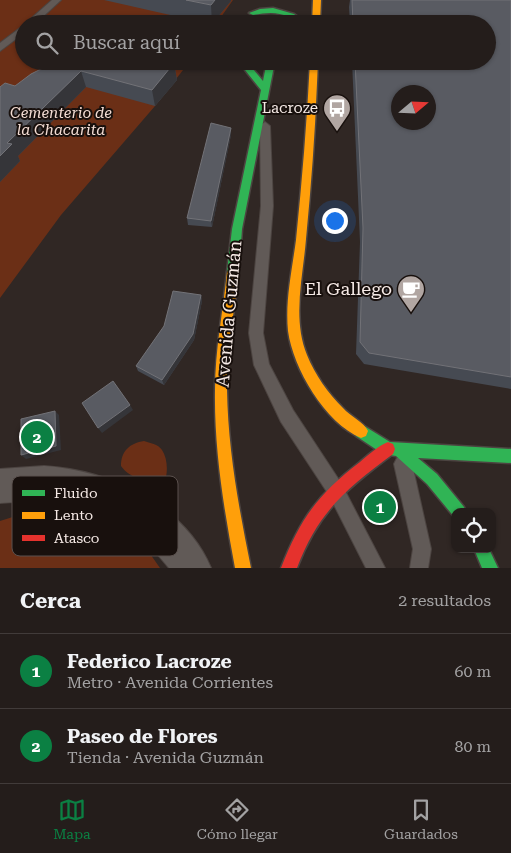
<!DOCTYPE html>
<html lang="es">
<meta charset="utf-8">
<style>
:root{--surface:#241d1b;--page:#302a28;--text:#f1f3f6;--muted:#a3a2a3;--line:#413b3a;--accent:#0b8043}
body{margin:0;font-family:"Roboto Serif",serif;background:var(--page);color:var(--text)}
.controls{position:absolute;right:15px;bottom:15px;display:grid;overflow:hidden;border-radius:10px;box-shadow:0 1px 4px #0004}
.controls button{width:45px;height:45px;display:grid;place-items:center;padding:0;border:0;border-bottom:1px solid var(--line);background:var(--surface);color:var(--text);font:25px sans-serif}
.compass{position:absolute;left:391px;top:85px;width:45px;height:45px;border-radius:50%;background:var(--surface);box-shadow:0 1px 4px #0004;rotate:71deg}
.you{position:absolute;left:334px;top:220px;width:18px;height:18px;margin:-12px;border:4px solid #fff;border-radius:50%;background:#1a73e8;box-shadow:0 0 0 8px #1a73e833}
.badge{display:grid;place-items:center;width:32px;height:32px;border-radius:50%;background:var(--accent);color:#fff;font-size:16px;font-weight:700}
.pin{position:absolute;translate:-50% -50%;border:2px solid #fff;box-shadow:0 1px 5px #0006}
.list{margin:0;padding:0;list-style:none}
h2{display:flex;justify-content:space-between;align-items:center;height:65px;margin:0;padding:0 20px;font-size:21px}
h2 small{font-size:16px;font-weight:400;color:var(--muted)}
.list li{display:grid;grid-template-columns:32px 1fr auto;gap:15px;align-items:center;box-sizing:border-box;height:75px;padding:0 20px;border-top:1px solid var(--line)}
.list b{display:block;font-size:19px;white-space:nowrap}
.list p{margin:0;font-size:16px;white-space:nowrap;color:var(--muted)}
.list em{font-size:16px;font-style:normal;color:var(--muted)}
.icon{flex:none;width:28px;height:28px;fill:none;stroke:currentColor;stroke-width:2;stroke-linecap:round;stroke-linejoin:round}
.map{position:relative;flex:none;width:511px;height:568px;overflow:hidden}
.search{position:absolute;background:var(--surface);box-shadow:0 1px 4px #0004;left:15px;right:15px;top:15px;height:55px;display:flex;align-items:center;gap:12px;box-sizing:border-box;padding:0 18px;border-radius:28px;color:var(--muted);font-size:19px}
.sheet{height:215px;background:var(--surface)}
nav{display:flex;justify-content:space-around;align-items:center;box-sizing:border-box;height:70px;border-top:1px solid var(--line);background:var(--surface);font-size:14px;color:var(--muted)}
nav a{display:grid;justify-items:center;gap:2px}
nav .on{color:var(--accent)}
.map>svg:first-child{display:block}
.green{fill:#6b2f16}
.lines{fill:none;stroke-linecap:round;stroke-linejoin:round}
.lane-casing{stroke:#4c4441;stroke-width:2}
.street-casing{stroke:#4c4441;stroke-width:2}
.fast-casing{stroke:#4c4441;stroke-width:3}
.slow-casing{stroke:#4c4441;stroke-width:3}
.jam-casing{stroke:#4c4441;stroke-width:3}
.lane{fill:#615a57;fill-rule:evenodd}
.street{fill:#615a57;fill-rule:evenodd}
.fast{fill:#30b455;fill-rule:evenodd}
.slow{fill:#ff9f0a;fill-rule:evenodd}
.jam{fill:#e5322d;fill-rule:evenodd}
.wall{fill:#464a52}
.shaded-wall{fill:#353539}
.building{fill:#595b62;stroke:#727277;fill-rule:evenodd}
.labels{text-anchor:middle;stroke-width:4;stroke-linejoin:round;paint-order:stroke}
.far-poi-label{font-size:15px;fill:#f6eae6;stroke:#18100d;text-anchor:end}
.far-park-label{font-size:15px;font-style:italic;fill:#f4ddd4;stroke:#18100d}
.poi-label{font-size:18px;fill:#f6eae6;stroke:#18100d;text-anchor:end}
.street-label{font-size:18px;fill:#f6eae6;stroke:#18100d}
.key{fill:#18100d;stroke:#5b514e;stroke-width:1}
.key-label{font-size:14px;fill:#f6eae6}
</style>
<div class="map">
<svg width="511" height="568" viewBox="0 0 511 568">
<rect width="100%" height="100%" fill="#302724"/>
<path class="green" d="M0,0H233L216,24H24V61H190L155,106L61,215L0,298Z
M144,441C150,443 158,444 162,450C170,462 168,485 157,494L149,492C145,478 129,478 121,466C121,451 130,443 144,441Z
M54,504L103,505L139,538L160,568H0V521Z"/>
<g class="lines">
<g class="lane-casing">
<path id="lane" d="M52,0H61L35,24H25Z
M24,25V33L0,51V43Z
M265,122L270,126L273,206L263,333L269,364L293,410L341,483L385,568H366L329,495L281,422L254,365L249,333L261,206L260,126Z
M403,455L409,458L412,464L431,549L428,568H410L413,549L394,464L397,458Z"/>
</g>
<g class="street-casing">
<path id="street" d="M44,466C109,470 184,504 211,568H169C120,506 76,497 0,503V469Z"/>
</g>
<g class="fast-casing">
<path id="fast" d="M273,8L294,14L307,24C298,24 296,21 288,17C277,11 265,13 253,15L249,13L260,9Z
M242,61H250L253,69L263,81L267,61H275L242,229L239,272L237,275H229L227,272L232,229L261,90L245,70Z
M361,424L390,442L511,449V463L418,458L437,474L464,507L466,512H455V518L427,484L396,456L383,454L356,436L354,431L356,426Z
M474,549H489L498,568H482Z"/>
</g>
<g class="slow-casing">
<path id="slow" d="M313,0H321L320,24H312Z
M310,61H318L317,83C315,135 311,187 306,239C303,277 292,318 307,355C315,375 328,393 343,408C350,416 364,422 368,431L366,436L361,438C325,423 293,368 288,331C285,301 292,270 296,240C302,181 307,121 310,61Z
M233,267L237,269L239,272C234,311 227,351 227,390C228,450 239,509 251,568H235C224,509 214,450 215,390C215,350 223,311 227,272L229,269Z"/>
</g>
<g class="jam-casing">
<path id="jam" d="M388,442L393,444L395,449L393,454C346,489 318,512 297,568H281C300,519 318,494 360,462C368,455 378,446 388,442Z"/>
</g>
<use href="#lane" class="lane"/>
<use href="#street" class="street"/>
<use href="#fast" class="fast"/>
<use href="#slow" class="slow"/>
<use href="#jam" class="jam"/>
</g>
<path class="wall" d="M104,0H231V1L212,24H210Z
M350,0H511V389L364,364L356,354L360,242L352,61H487V24H350L349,7Z
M53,63H174L177,80L155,106L86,87L18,156L20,161L0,182V87L15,86Z
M231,135L212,227L188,225L187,218Z
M201,295L202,301L194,340L164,385L138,371L136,366Z"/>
<path class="shaded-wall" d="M215,0H231V1L212,24L211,5Z
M174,63L177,80L155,106L152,90Z
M81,71L86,87L18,156L20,161L0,182V156L7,143Z
M231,128V135L212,227L211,221Z
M201,295L202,301L194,340L164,385L162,380Z
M130,405L133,410L102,433L98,428Z
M55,411L59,415L61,450L26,459L21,455Z"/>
<path class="building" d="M186,0H215L211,5Z
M352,0H511V377L369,353L360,342L363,228L355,61H487V24H353ZM398,92H428V122H398Z
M53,61H166L174,63L152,90L81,71L7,143L12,144L0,156V87L5,83L15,86L31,74L53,63Z
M211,123L231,128L211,221L187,218Z
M173,291L201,295L193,334L162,380L136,366L164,326Z
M113,381L130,405L98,428L82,403Z
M55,411L56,446L21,455V419Z"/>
<defs>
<g id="bus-pin" transform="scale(1.4375)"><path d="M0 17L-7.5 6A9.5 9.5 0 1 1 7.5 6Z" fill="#b1a6a2" stroke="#18100d"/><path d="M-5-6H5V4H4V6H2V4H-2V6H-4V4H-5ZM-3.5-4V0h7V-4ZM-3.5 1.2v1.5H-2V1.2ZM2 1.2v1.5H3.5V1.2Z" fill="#fff"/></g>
<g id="cafe-pin" transform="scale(1.4375)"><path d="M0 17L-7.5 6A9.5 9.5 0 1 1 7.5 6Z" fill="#b1a6a2" stroke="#18100d"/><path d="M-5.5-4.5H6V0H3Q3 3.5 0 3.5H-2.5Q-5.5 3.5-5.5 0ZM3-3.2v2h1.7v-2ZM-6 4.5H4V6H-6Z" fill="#fff"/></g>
</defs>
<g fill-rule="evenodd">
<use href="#bus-pin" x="337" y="108"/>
<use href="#cafe-pin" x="411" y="289"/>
</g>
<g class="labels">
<g class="far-poi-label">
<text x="318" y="113">Lacroze</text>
</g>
<g class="far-park-label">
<text x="61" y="118">Cementerio de<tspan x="61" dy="17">la Chacarita</tspan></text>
</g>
<g class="poi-label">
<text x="392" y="295">El Gallego</text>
</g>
<g class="street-label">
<text transform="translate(229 314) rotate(-85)" y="6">Avenida Guzmán</text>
</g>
</g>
<rect x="12" y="476" width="166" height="80" rx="8" class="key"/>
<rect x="22" y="490" width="23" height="6" fill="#30b455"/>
<rect x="22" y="512" width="23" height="7" fill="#ff9f0a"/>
<rect x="22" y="535" width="23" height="6" fill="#e5322d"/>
<g class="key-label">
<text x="54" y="498">Fluido</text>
<text x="54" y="520">Lento</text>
<text x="54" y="543">Atasco</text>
</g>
</svg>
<div class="controls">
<button><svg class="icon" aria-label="locate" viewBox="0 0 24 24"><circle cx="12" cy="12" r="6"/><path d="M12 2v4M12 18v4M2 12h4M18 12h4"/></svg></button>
</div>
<svg class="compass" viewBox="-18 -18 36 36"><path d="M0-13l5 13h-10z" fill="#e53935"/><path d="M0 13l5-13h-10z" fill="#a3a2a3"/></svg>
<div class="you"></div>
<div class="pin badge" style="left:380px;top:507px">1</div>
<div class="pin badge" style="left:37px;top:437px">2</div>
<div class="search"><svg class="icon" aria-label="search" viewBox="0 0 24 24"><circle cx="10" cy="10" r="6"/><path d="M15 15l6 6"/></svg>Buscar aquí</div>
</div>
<section class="sheet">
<h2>Cerca<small>2 resultados</small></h2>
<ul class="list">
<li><span class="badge">1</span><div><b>Federico Lacroze</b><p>Metro · Avenida Corrientes</p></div><em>60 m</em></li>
<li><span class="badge">2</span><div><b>Paseo de Flores</b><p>Tienda · Avenida Guzmán</p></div><em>80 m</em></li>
</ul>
</section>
<nav>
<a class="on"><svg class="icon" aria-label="map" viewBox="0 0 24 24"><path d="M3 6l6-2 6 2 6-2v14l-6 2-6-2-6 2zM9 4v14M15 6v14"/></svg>Mapa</a>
<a><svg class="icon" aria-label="directions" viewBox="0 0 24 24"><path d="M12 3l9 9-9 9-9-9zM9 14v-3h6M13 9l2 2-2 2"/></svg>Cómo llegar</a>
<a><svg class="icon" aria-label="saved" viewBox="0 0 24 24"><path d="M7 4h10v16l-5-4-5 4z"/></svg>Guardados</a>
</nav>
